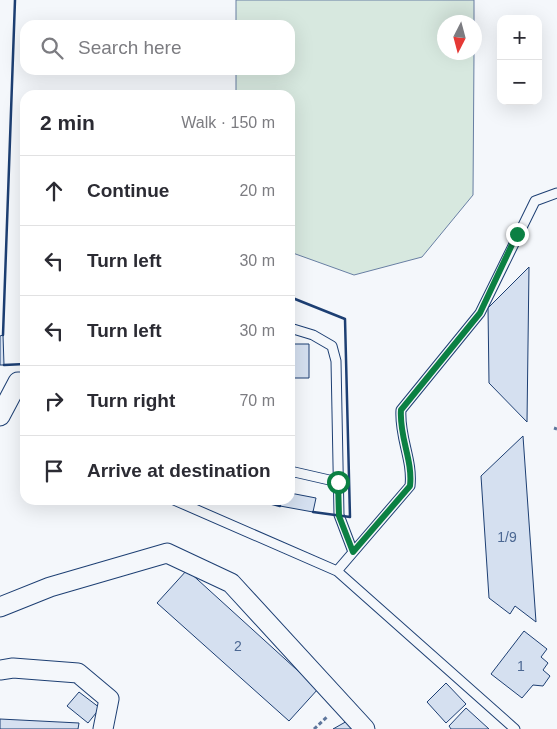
<!DOCTYPE html>
<meta charset="utf-8">
<style>
:root{--surface:#fff;--page:#f2f2f3;--text:#2b2b33;--muted:#7c7c81;--line:#e1e1e2}
body{margin:0;font-family:Helvetica,sans-serif;background:var(--page);color:var(--text)}
.controls{position:absolute;right:15px;top:15px;display:grid;overflow:hidden;border-radius:10px;box-shadow:0 5px 20px #0002}
.controls button{width:45px;height:45px;display:grid;place-items:center;padding:0;border:0;border-bottom:1px solid var(--line);background:var(--surface);color:var(--text);font:25px sans-serif}
.compass{position:absolute;left:437px;top:15px;width:45px;height:45px;border-radius:50%;background:var(--surface);box-shadow:0 5px 20px #0002;rotate:186deg}
.stop{position:absolute;width:15px;height:15px;margin:-11px;border:4px solid #0b8043;border-radius:50%;background:#fff}
.stop.end{background:#0b8043;border-color:#fff;box-shadow:0 1px 5px #0008}
.list{margin:0;padding:0;list-style:none}
h2{display:flex;justify-content:space-between;align-items:center;height:65px;margin:0;padding:0 20px;font-size:21px}
h2 small{font-size:16px;font-weight:400;color:var(--muted)}
.list li{display:grid;grid-template-columns:32px 1fr auto;gap:15px;align-items:center;box-sizing:border-box;height:70px;padding:0 20px;border-top:1px solid var(--line)}
.list b{display:block;font-size:19px;white-space:nowrap}
.list em{font-size:16px;font-style:normal;color:var(--muted)}
.icon{flex:none;width:28px;height:28px;fill:none;stroke:currentColor;stroke-width:2;stroke-linecap:round;stroke-linejoin:round}
.map{position:relative;flex:none;width:557px;height:729px;overflow:hidden}
.search{position:absolute;background:var(--surface);box-shadow:0 5px 20px #0002;left:20px;top:20px;width:275px;height:55px;display:flex;align-items:center;gap:12px;box-sizing:border-box;padding:0 18px;border-radius:15px;color:var(--muted);font-size:19px}
.panel{position:absolute;background:var(--surface);box-shadow:0 5px 20px #0002;left:20px;top:90px;width:275px;height:415px;border-radius:15px}
.map>svg:first-child{display:block}
.green{fill:#d7e8df;stroke:#687fa3}
.building{fill:#d5e0f0;stroke:#1d3f73}
.lines{fill:none;stroke-linecap:round;stroke-linejoin:round}
.service-casing{stroke:#1d3f73;stroke-width:11}
.minor-casing{stroke:#1d3f73;stroke-width:21}
.path{stroke:#5e769c;stroke-width:3;stroke-dasharray:4 2.5;stroke-linecap:butt}
.service{stroke:#f4f7fb;stroke-width:9}
.minor{stroke:#f4f7fb;stroke-width:19}
.wall{stroke:#1d3f73;stroke-width:2.5}
.route{stroke:#0b8043;stroke-width:6}
.labels{text-anchor:middle;stroke-width:4;stroke-linejoin:round;paint-order:stroke}
.number-label{font-size:14px;fill:#4b6792}
</style>
<div class="map">
<svg width="557" height="729" viewBox="0 0 557 729">
<rect width="100%" height="100%" fill="#f4f7fb"/>
<path class="green" d="M236,0H474V22H444V52L474,53L473,195L422,257L354,275L290,252V95H236V70H290V25H236Z"/>
<path class="building" d="M529,267L527,422L489,383L488,308Z
M3,335L4,365H0V336Z
M290,344H309V378H290Z
M523,436L536,622L515,606L510,614L489,598L481,476Z
M290,493L316,498L313,512L280,506L281,500H290Z
M187,570L318,689L289,721L157,603Z
M524,631L547,649L541,657L548,663L543,670L550,676L543,686L533,685L522,698L491,674Z
M446,683L466,704L446,723L427,702Z
M79,692L100,708L88,723L67,706Z
M466,708L489,729H451L449,726Z
M0,719L79,723L78,729H0Z
M349,720L353,729H333Z"/>
<g class="lines">
<g class="service-casing">
<path id="service" d="M290,328L313,335L332,346L336,361L339,515L353,552
M290,471L338,482
M174,500L337,571L515,729
M337,571L410,486C413,460 399,437 401,410L480,313L535,201L557,193"/>
</g>
<g class="minor-casing">
<path id="minor" d="M0,416L18,382H25
M0,607L50,587L167,553L231,583L365,729
M0,670L13,668L78,673L109,699L103,729"/>
</g>
<path class="path" d="M554,428L557,429
M314,729L327,717"/>
<use href="#service" class="service"/>
<use href="#minor" class="minor"/>
<path class="wall" d="M290,297L345,319L350,517L313,512
M3,335L15,0
M4,365L25,364
M258,500L280,506"/>
</g>
<g class="lines">
<path class="route" d="M338,482L339,516L353,552L410,486C413,460 399,437 401,410L480,313L517,234"/>
</g>
<g class="labels">
<g class="number-label">
<text x="507" y="542">1/9</text>
<text x="238" y="651">2</text>
<text x="521" y="671">1</text>
</g>
</g>
</svg>
<div class="controls">
<button>+</button>
<button>−</button>
</div>
<svg class="compass" viewBox="-18 -18 36 36"><path d="M0-13l5 13h-10z" fill="#e53935"/><path d="M0 13l5-13h-10z" fill="#7c7c81"/></svg>
<div class="stop" style="left:338px;top:482px"></div>
<div class="stop end" style="left:517px;top:234px"></div>
<div class="search"><svg class="icon" aria-label="search" viewBox="0 0 24 24"><circle cx="10" cy="10" r="6"/><path d="M15 15l6 6"/></svg>Search here</div>
<section class="panel">
<h2>2 min<small>Walk · 150 m</small></h2>
<ul class="list">
<li><svg class="icon" aria-label="ahead" viewBox="0 0 24 24"><path d="M12 20V5M6 11l6-6 6 6"/></svg><div><b>Continue</b></div><em>20 m</em></li>
<li><svg class="icon" aria-label="left" viewBox="0 0 24 24"><path d="M17 20v-9H6M10 6l-5 5 5 5"/></svg><div><b>Turn left</b></div><em>30 m</em></li>
<li><svg class="icon" aria-label="left" viewBox="0 0 24 24"><path d="M17 20v-9H6M10 6l-5 5 5 5"/></svg><div><b>Turn left</b></div><em>30 m</em></li>
<li><svg class="icon" aria-label="right" viewBox="0 0 24 24"><path d="M7 20v-9h11M14 6l5 5-5 5"/></svg><div><b>Turn right</b></div><em>70 m</em></li>
<li><svg class="icon" aria-label="arrive" viewBox="0 0 24 24"><path d="M6 21V4h12l-3 4 3 4H6"/></svg><div><b>Arrive at destination</b></div></li>
</ul>
</section>
</div>
